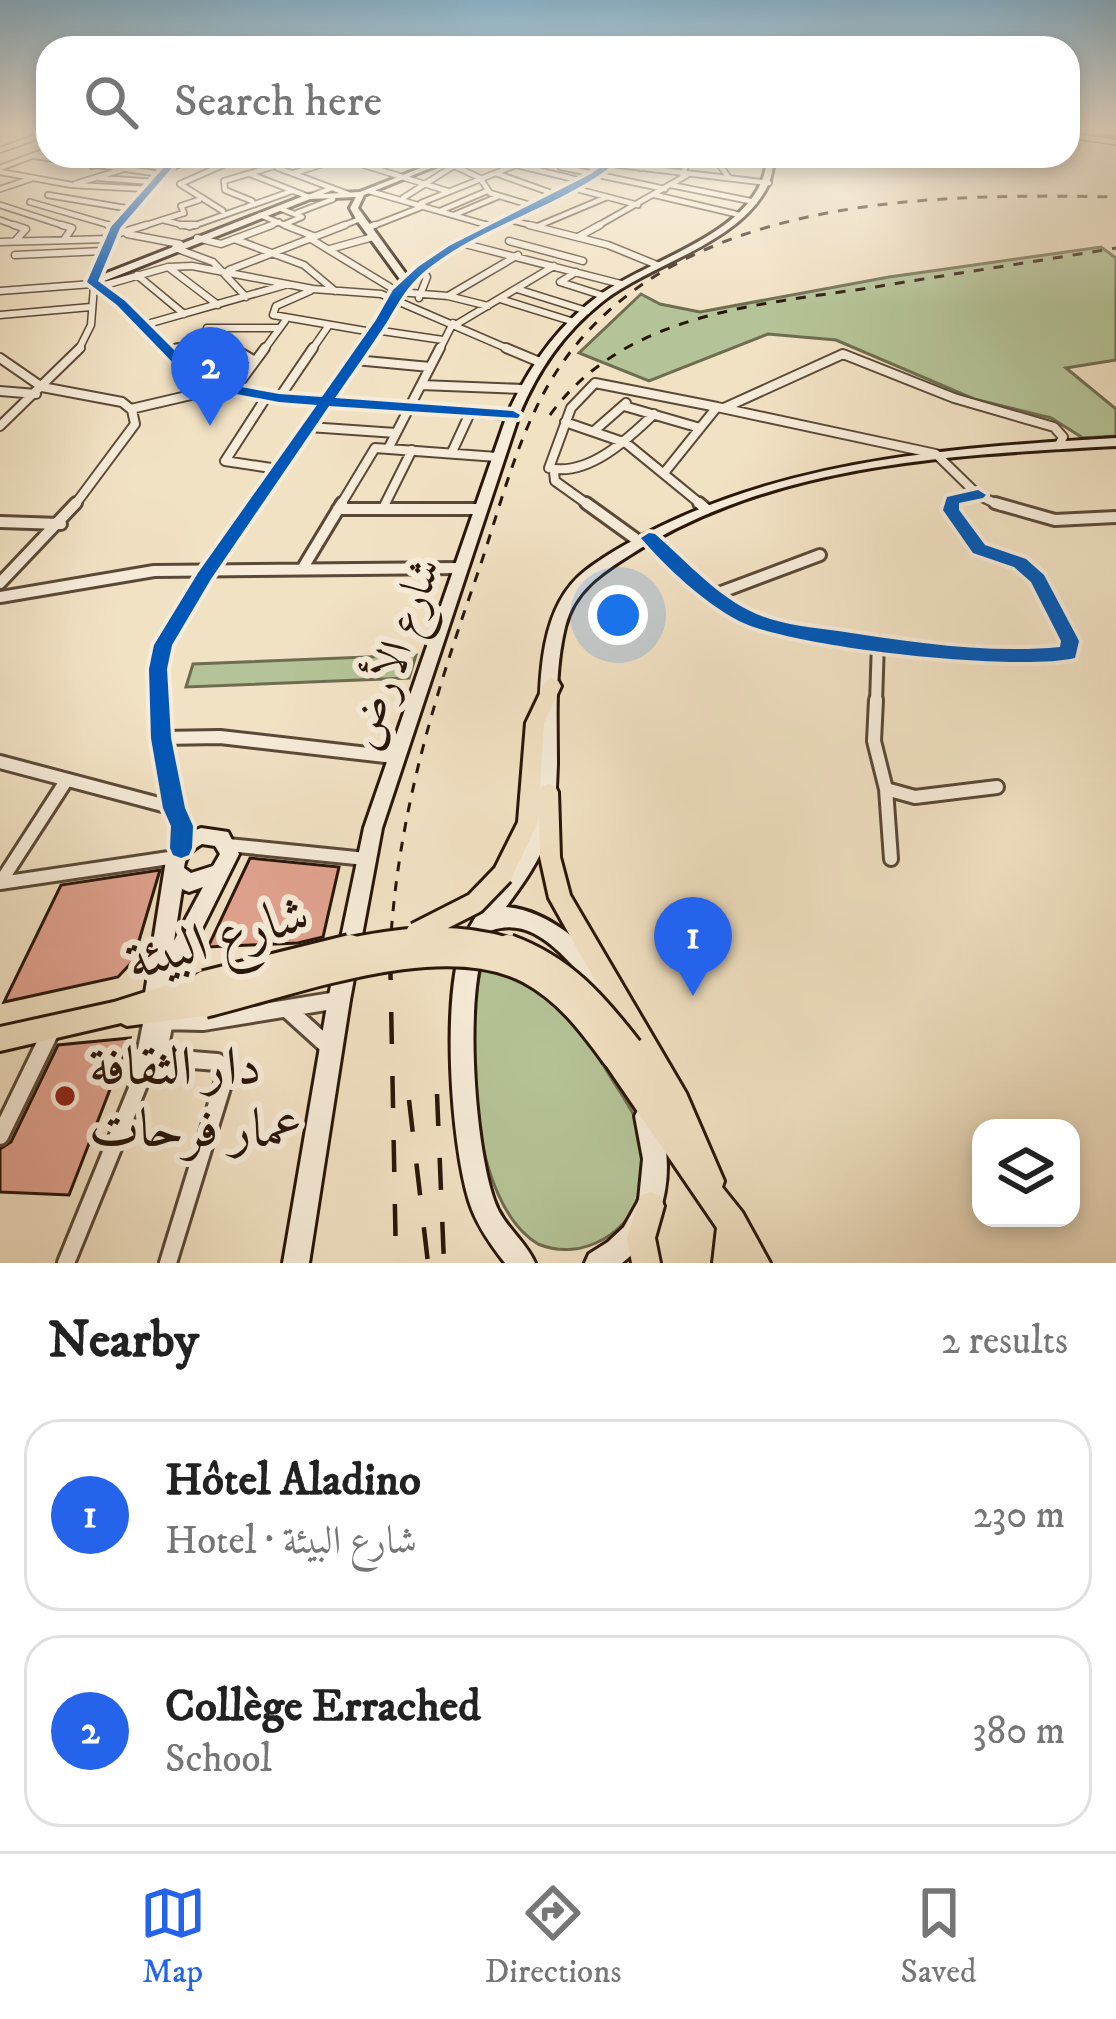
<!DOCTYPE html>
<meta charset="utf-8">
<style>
:root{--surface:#fff;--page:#f2f2f2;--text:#222;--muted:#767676;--line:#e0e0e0;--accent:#2563eb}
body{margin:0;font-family:"IM FELL DW Pica",Amiri,serif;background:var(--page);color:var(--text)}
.controls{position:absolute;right:36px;bottom:36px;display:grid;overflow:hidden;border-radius:24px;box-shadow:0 6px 18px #0003}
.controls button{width:108px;height:108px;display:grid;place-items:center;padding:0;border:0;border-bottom:3px solid var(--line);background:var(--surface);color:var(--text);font:60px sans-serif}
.you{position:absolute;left:618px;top:615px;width:42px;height:42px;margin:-30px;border:9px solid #fff;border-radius:50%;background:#1a73e8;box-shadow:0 0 0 18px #1a73e833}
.badge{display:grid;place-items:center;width:78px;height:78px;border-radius:50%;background:var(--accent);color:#fff;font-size:39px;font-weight:700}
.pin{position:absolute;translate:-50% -99px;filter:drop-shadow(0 3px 6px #0008)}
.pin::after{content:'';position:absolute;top:63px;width:42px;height:36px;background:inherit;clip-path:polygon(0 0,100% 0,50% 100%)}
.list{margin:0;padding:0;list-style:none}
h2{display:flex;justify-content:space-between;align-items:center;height:156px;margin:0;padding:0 48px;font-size:51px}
h2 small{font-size:39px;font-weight:400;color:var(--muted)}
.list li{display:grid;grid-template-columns:78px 1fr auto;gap:36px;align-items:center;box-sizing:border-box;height:192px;margin:0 24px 24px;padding:0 24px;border:3px solid var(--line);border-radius:36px}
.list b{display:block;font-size:45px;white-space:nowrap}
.list p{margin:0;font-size:39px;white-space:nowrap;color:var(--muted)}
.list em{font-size:39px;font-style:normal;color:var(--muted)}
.icon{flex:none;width:66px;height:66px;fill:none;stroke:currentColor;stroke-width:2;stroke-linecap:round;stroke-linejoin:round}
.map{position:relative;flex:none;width:1116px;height:1263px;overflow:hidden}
.search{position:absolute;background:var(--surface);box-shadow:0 6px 18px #0003;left:36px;right:36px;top:36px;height:132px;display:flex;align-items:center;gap:30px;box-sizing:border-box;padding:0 42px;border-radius:36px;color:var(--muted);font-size:45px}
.sheet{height:588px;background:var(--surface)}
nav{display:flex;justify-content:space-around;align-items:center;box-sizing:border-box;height:168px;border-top:3px solid var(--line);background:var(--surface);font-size:33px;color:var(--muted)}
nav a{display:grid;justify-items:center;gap:6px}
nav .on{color:var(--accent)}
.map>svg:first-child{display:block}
.green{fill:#b5c498;stroke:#6e6d50;stroke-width:3}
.building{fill:#e1a390;stroke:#281609;stroke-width:3}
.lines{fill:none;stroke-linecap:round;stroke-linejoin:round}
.street-far5-casing{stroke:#5a4938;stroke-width:8}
.street-far4-casing{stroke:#5a4938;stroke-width:9}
.street-far3-casing{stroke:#5a4938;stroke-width:12}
.street-far2-casing{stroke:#5a4938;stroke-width:16}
.street-far1-casing{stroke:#5a4938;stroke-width:18}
.street-casing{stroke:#5a4938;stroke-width:22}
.secondary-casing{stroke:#281609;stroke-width:6}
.primary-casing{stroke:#281609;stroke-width:6}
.street-far5{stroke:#f7ecd9;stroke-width:4.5}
.street-far4{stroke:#f7ecd9;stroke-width:6}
.street-far3{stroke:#f7ecd9;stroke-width:8}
.street-far2{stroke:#f7ecd9;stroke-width:10}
.street-far1{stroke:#f7ecd9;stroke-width:12}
.street{stroke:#f7ecd9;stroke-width:16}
.secondary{fill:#f7ecd9;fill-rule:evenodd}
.primary{fill:#f2e2c4;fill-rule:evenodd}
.rail-far1{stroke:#281609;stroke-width:3;stroke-dasharray:10 10;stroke-linecap:butt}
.rail{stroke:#281609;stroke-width:4.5;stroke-dasharray:32 32;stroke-linecap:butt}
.primary-bridge-far1-casing{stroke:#281609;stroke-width:26;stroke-linecap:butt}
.primary-bridge-casing{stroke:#281609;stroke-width:32;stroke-linecap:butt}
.primary-bridge-far1{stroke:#f2e2c4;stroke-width:20}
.primary-bridge{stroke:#f2e2c4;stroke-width:26}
.cycleway-casing{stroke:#f7ecd9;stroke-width:8}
.cycleway{fill:#0057b8;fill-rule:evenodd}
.poi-dot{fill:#8f2418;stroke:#f7ecd9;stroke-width:4.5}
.labels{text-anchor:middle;stroke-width:12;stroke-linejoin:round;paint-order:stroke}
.street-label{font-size:45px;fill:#281609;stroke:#f7ecd9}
.near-street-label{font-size:54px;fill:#281609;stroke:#f7ecd9}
.near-poi-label{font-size:54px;fill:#281609;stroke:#f7ecd9;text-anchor:start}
</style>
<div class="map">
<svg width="1116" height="1263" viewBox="0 0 1116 1263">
<rect width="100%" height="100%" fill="#f2e2c4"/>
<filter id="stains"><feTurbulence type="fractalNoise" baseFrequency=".00167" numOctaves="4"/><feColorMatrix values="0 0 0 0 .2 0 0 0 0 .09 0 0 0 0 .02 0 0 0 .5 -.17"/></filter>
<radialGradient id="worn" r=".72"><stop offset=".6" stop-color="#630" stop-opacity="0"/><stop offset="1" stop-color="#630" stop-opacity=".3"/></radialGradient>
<path class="green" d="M1101,247L1116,258V360L1066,368L1116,409V436L1083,438L1051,418L974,399L836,340L768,334L649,381L579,353L641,294L660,304L700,312L889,277Z
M416,655L409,678L186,687L193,664Z
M481,969C543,982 579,1023 610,1076C622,1096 640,1119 643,1142C644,1156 646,1174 643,1188C632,1231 583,1263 538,1244C470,1204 464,1038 481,969Z"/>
<path class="building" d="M250,858L339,867L323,937L298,943L208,947Z
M160,870L133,961L118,977L4,1002L61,885Z
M130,1038L69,1195L0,1192V1149L11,1142L58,1045Z"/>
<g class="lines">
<g class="street-far5-casing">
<path id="street-far5" d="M1089,133H1116
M1068,135L1116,142
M0,150L48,133
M34,156L161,174
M335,156L447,191
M385,156L428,167
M433,156L480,178L490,193L533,206
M480,156L586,182
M531,156L566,164
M586,156L614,161
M723,156L719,164L729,178
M611,164L769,183
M92,166L116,156
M561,167L665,189
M0,168L48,150
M278,168L348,194
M641,168L654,156
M0,172L72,185L147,189
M294,173L339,159
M250,174L309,197L332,188
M498,174L557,195
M682,174L691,156
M100,178L154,182
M75,184L143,163
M671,185L755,202
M573,188L638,205
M0,189L30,179
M369,191L494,227
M48,195L131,209
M655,195L740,215
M403,198L455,165
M252,201L225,190L224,181L308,156
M30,202L116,227
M421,203L513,166
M0,205L71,228
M279,208L302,217L285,224
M223,211L180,184L243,156
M440,211L487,191
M297,213L333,199
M260,215L292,228
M454,215L499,196
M507,219L541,228
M0,220L22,228
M163,220L190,227L292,191
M538,226L607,197
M137,228L184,213L181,206L199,200
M264,228L279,222
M337,228L360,219
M368,228L424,206
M594,228L687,175"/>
</g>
<g class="street-far4-casing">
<path id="street-far4" d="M14,225L26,229L15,241
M62,225L72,228L64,240
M108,225L116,227
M181,225H196
M285,225L313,236
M486,225L494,227
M529,225L608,245L657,265
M367,228L375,225
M120,233L146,225
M127,234L180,244
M578,237L600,225
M197,238L221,244L272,225
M234,239L304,265L335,291
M311,239L398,292L448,296L488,306
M509,241L583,261
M0,242L109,239
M465,244L621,284
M175,248L213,262L246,297
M330,249L373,237
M15,255L104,251
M168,267L218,305
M229,270L345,225
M576,272L560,282L604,296
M137,275L184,314
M98,287L168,267L192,266L313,289L381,294L513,351
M517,289L587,311
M0,291L92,284
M310,291L276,306L273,315L366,331
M448,296L518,255
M419,298L427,277L422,269
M500,299L574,322
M0,315L91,307
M457,324L554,266
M144,325L285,285
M207,328H279
M375,330L443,340
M78,351L91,325L94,286
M169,351L221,333L235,351
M263,351L285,321
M311,351L329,325
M439,351L453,323"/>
</g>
<g class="street-far3-casing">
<path id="street-far3" d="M233,348L255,361
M506,348L537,361
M166,352L178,348
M0,358L42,387L122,402L132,410L135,424L74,506
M355,360L430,367
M421,385L524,389
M234,390L265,348
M0,391L36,394
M267,396L225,461L271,468
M279,398L313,348
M624,406L700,428
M724,408L843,354L954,398L1054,427L1063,437L1059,445
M131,409L221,388
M654,414C628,439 588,477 549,468L571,408L595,383L717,407
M565,422L626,443L703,506
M0,426L80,348
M309,427L396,433
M594,431L626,403
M389,447L440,348
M452,452L471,411
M554,472L555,481L590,506
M664,473L717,407L936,454L978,495L1001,506
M340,506L375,448L497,457
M384,506L412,450
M951,506L952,500L978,495"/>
</g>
<g class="street-far2-casing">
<path id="street-far2" d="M586,503L640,542
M699,503L706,509
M995,503L1055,520L1116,517
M338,509H481
M0,522L61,524
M649,538C678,564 706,595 741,614C800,646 999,660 1068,653L1070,641L1038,579L1020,563L979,549L951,510L952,503
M304,566L342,503
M0,583L76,503
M716,594L820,555
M0,597L154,571L460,568
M876,703L878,641"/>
</g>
<g class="street-far1-casing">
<path id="street-far1" d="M876,700L874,741L886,789L915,797L997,787
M161,738L220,737L394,757
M0,762L174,808
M886,789L891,859
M228,845L366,859
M0,883L176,857
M0,883L66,781"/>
</g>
<g class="street-casing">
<path id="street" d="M288,1010L330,1048
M161,1021L203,1022L338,1000
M155,1057L217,1062L227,1071L168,1263
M141,1075L153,1014
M0,1136L51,1031
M66,1263L139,1084L160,1046L167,1011"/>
</g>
<g class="secondary-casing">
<path id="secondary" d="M174,156H181L176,163L196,156H206L170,169L120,228L99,276L306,195L360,192L451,156H460L364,195L358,208L408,277C449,237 507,219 558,193C569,187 581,181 591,174C603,167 610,158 623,156C564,207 484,222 424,271C406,286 397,303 385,322C369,348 350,373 333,399L509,411C530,365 559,324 601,294C648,261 736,238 761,183C765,175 766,165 769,156H775C773,165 772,175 769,183C741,244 651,263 602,302C563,333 538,370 519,415L382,828L350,1000L309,1263H283L328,1000L364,828L506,418L329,405L210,579L171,645L166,669L169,738L183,808L191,826V832L201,828L228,832L239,854L190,953L176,1010L168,1013L163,1011L154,1017L146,1014L143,1006L166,860L172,847L173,826L165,808L153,738L150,669L155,645L199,574L318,404L279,401L206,387L181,370L118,305L88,282L112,227ZM356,197L350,208L356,219L402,282L394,291L377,320L322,398L279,395L213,382L189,366L124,301L99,283L310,199ZM202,844L215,846L220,854L213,866L191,873L184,868C185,856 192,850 202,844ZM203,887L174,941L182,889L189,892Z
M1116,438V446C953,455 771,463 630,555C600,574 574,591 565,627C554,672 557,718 557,764C556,788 556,813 548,836C539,862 522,885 506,907C545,909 593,947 611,981L607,988L600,991L593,988C566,959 534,914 490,931C462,983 474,1143 494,1200C502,1225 525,1240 535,1263H505C490,1244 476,1224 469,1201C451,1142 441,996 464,939C483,894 527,863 535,814C548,742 520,622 585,571C611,551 642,535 672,521C810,457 966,447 1116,438Z
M647,1104L655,1108C677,1161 670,1227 622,1263H585L589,1254L608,1242L624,1227L639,1200L643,1159L635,1116L639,1108Z"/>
</g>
<g class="primary-casing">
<path id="primary" d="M552,679L558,681L561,686L544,723L540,788L548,784L555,786L558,792L560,857L570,895L686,1093L724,1181L722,1187L742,1212L770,1263H713L717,1228L606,1065L603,1056L606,1047L618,1045L620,1040L627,1038L549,898L540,857L539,812L538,822L510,881L503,884L496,881L492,874L518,822L526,723L546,681Z
M205,973L213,976L217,984L213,992L208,994L212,996L216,1004L212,1012L204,1016L127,1026L121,1023L0,1051V1027L114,1002Z
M650,1192L660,1196L664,1206L655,1238L660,1263H632L627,1238L640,1196Z"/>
</g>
<use href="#street-far5" class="street-far5"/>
<use href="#street-far4" class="street-far4"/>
<use href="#street-far3" class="street-far3"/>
<use href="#street-far2" class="street-far2"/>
<use href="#street-far1" class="street-far1"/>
<use href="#street" class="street"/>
<use href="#secondary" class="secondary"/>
<use href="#primary" class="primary"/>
<path class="rail-far1" d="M550,415C626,310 763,305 881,286C959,273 1038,261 1116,248
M390,951C397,820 432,704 475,581C499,513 515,439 553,377C667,195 927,193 1116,197"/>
<path class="rail" d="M390,948L396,1263
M437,1094L444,1263
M409,1100L428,1263"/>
<g class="primary-bridge-far1-casing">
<path id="primary-bridge-far1" d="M416,933L475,903L503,874
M335,951C396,938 457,929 516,951"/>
</g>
<g class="primary-bridge-casing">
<path id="primary-bridge" d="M508,948C563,968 594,1004 629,1049
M205,984L350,948
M204,1004C295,982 443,924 530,971C567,991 591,1023 615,1056"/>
</g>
<use href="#primary-bridge-far1" class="primary-bridge-far1"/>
<use href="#primary-bridge" class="primary-bridge"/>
<g class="cycleway-casing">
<path id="cycleway" d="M174,156H182L120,228L98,281L125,301L189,365L214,382L279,394L322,397L376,320L393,290L418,267L449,246L591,174L615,156H624C566,207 485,222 425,271C407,286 398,303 387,322C370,348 352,373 335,398L513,411L520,415L518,418L329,406L211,579L172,645L167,669L171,738L185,808L193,826L192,848L189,855L181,858L173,855L170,848L171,826L163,808L151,738L149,669L154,645L198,573L317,405L279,402L205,388L181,371L117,305L87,282L111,227Z
M978,490L986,495L983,498L959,503V510L985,545L1026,559L1044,575L1079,641L1075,658C1016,672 793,648 739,621C703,602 667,568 641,538L649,533L655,534C685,560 713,592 748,610C775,624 808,627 838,631C910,642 987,654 1060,647L1061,641L1031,582L1014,567L973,553L943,510L947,497Z"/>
</g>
<use href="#cycleway" class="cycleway"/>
</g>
<linearGradient id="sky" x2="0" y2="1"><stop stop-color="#89b8d3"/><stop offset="0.42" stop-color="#f9f2e4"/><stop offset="1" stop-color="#f9f2e4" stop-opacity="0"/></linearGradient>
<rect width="1116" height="306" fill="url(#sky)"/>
<circle class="poi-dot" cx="65" cy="1096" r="12"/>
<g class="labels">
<g class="street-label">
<text transform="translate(393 653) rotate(-71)" y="16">شارع الأرض</text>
</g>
<g class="near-street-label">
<text transform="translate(217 936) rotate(-16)" y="19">شارع البيئة</text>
</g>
<g class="near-poi-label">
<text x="89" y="1084">دار الثقافة<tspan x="89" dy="62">عمار فرحات</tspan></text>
</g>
</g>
<rect width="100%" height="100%" filter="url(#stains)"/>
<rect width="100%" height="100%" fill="url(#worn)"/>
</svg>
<div class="controls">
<button><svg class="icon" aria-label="layers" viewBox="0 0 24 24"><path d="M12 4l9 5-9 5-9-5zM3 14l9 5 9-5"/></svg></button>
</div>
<div class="you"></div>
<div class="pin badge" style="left:693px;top:996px">1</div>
<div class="pin badge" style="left:210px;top:426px">2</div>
<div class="search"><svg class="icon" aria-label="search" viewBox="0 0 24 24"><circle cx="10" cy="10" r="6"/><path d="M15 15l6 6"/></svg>Search here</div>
</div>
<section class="sheet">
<h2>Nearby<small>2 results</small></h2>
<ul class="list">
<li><span class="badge">1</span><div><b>Hôtel Aladino</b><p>Hotel · شارع البيئة</p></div><em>230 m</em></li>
<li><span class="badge">2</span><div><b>Collège Errached</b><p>School</p></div><em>380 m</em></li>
</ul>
</section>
<nav>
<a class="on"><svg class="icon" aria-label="map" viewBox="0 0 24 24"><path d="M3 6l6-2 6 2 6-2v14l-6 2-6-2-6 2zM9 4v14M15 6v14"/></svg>Map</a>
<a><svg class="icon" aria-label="directions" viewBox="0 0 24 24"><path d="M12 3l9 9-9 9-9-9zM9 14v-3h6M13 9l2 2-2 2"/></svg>Directions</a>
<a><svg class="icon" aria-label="saved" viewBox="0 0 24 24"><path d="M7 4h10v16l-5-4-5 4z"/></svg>Saved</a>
</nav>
